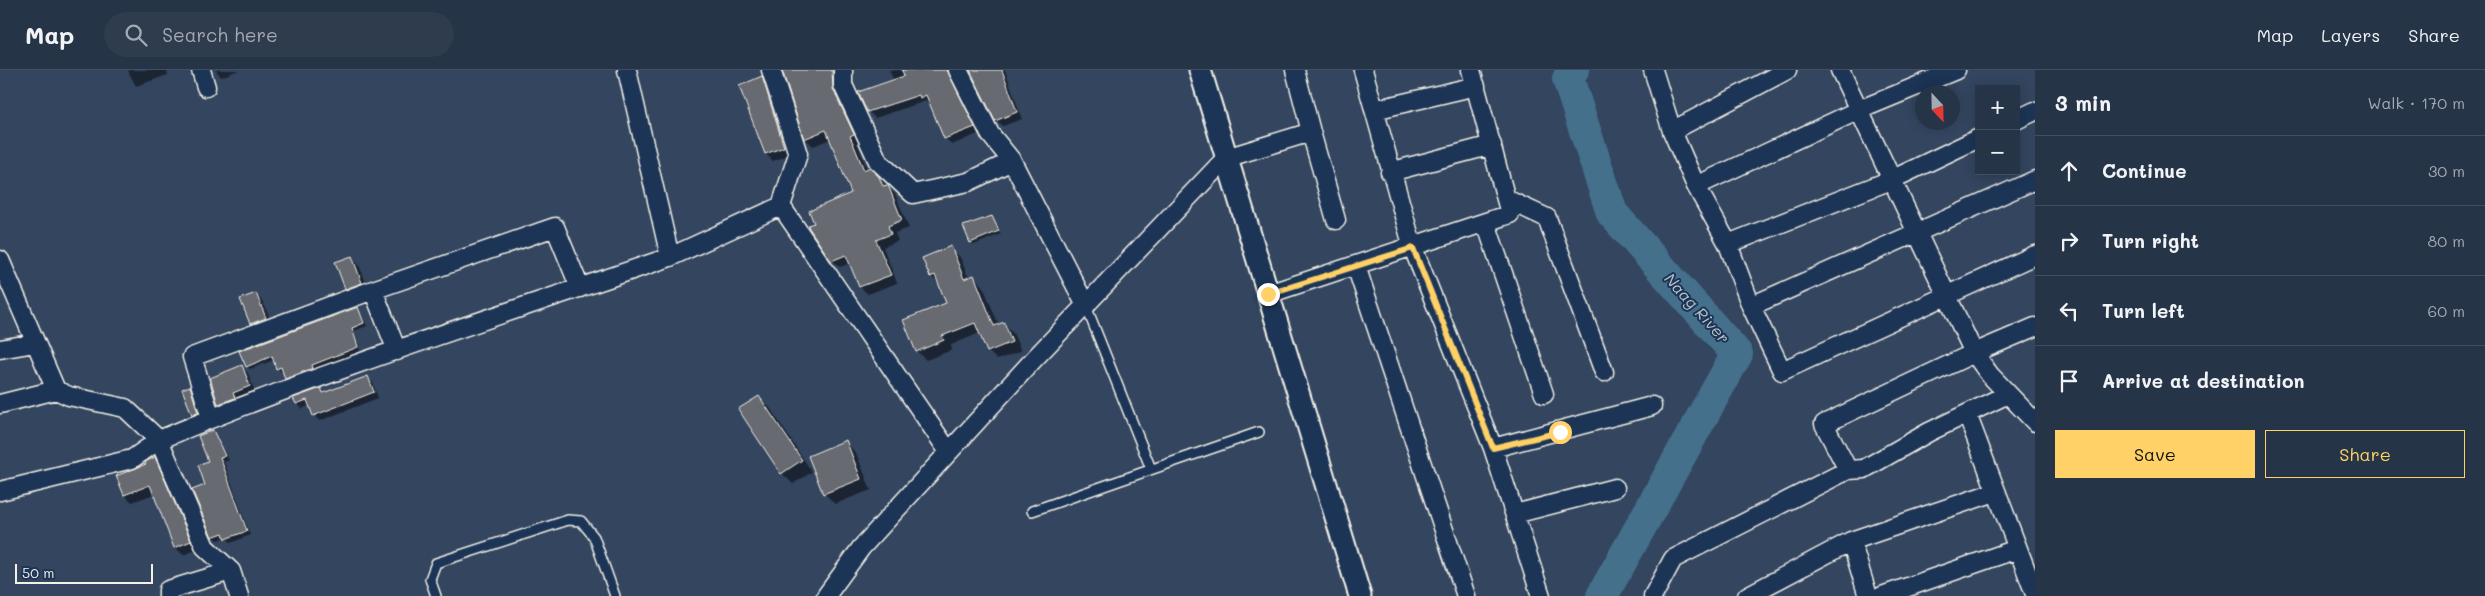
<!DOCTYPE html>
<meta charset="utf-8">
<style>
:root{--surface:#263447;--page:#2e3c4e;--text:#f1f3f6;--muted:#a4aab4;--line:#424f60;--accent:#ffd166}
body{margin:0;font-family:Mali,sans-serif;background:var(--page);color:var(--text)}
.controls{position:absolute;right:15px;top:15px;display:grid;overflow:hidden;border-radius:0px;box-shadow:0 2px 12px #0003}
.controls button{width:45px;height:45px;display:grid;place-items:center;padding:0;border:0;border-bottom:1px solid var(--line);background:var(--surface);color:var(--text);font:25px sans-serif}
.compass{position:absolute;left:1915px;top:15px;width:45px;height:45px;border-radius:50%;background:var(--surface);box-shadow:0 2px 12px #0003;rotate:158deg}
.scale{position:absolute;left:15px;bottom:12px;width:138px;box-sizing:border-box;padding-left:5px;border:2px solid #f4f1e8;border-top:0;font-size:14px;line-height:18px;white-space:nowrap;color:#f4f1e8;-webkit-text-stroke:4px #1d3557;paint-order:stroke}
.stop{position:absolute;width:15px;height:15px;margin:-11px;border:4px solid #ffd166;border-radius:50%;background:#fff}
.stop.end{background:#ffd166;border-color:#fff;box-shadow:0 1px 5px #0008}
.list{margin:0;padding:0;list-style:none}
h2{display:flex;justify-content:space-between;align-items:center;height:65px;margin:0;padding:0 20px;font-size:21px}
h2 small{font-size:16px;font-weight:400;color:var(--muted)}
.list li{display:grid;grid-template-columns:32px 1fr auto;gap:15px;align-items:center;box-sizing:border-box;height:70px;padding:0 20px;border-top:1px solid var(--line)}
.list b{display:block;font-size:19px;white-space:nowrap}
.list em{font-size:16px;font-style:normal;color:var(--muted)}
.actions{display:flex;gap:10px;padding:15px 20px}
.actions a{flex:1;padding:11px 0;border:1px solid var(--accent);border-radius:0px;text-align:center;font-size:18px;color:var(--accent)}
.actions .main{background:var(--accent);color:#111}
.icon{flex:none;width:28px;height:28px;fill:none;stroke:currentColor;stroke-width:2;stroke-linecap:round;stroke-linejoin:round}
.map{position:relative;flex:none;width:2035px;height:526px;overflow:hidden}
header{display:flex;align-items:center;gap:30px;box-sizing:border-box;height:70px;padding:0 25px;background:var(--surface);border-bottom:1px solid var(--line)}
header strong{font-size:24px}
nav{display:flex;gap:28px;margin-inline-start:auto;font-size:18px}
.search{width:350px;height:45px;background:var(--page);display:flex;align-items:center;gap:12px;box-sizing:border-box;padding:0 18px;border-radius:28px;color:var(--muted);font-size:19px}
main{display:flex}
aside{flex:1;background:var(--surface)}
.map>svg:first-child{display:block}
.shadow{fill:#0007}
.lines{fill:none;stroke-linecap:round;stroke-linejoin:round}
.river{stroke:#45708c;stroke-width:32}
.building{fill:#676a71;stroke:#f4f1e8}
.service-casing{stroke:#f4f1e8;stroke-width:12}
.minor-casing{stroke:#f4f1e8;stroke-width:21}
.tertiary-casing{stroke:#f4f1e8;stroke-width:25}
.service{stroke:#1d3557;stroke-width:9}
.minor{stroke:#1d3557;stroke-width:18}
.tertiary{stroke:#1d3557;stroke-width:21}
.route{stroke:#ffd166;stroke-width:6}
.labels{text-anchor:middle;stroke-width:4;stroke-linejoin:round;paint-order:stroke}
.water-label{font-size:16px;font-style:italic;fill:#b7c4c8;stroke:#1d3557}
</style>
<header>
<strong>Map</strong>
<div class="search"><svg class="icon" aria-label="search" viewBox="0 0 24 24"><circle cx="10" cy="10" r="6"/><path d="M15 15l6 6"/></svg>Search here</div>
<nav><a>Map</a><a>Layers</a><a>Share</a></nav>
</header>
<main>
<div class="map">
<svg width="2035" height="526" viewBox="0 0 2035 526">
<rect width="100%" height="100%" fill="#33455f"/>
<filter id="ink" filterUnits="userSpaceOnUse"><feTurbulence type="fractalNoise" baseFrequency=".02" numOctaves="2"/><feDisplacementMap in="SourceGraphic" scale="10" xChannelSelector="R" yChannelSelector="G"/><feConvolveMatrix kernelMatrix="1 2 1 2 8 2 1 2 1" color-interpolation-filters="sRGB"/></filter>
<g filter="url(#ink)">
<path class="shadow" d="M130,0H166L168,5L136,16L128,1Z
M216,0H239L221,7Z
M783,0H836L861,72L857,73L867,99H869L895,124L909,158L895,163L898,171L883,177L897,213L868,224L860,217L851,193L840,197L832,190L815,154L853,124L831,69L813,76L805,68Z
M889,0H956L980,63L952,75L945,68L931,32L926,31L875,48L868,41L859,22L893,9Z
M971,0H1005L1022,49L1003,56L996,50Z
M762,8L769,15L791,84L773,91L766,84Z
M992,147L1001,164L974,175L971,172Z
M951,178L960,187L969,209L974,207L983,216L999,256L1004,254L1013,263L1021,281L997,290L988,281L980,263L951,275L952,280L926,290L917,281L948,233L941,216L931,206Z
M351,187L359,195L369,220L354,226L346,218Z
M256,224L263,232L273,256L258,261L251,254Z
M358,238L367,256L354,261L360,281L315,298L316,302L290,311L283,301L281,302L278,298L274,290L250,299L247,296Z
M242,297L248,303L255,322L238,329L240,334L225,339L219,333Z
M368,308L373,313L378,328L319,351L314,345L310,335L302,339L297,333L321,320L325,324Z
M190,318L193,321L201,346L197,348L193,344Z
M759,327L770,338L812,402L793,414L782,403L740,339Z
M212,361L229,390L224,392L250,465L231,473L226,467L218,470L213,466L207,415Z
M845,372L856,383L871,420L835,434L824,423Z
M155,389L162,396L198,479L183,485L175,477L154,424L132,432L125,425Z"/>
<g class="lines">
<path class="river" d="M1573,0L1568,9L1612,143L1737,284L1602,526"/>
</g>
<path class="building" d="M782,0H832L833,19L854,64L850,66L864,100L870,97L879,107L883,116L888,115L902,150L888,156L891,164L876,170L891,205L859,217L846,185L831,191L809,158L808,155L814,153L809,141L851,123L826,60L804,69Z
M902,0H947L975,57L944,69L926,25L920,28L919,25L867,42L858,22L904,6Z
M970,0H1002L1017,42L995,51Z
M762,6L784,77L765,84L739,16Z
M992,146L999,161L970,173L963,156Z
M951,176L964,209L974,205L994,256L1004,252L1012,272L987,282L975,253L942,266L944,270L916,282L903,250L946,233L935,205L930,207L922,188Z
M352,186L362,213L345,219L335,192Z
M256,223L266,248L250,254L240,229Z
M358,237L364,253L352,258L358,277L312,295L313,298L285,309L281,297L276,299L272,286L246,297L239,281Z
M242,295L250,316L233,323L235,328L218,334L210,308Z
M368,306L374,322L313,346L307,330L296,334L293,328L321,318L323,323Z
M190,316L198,343L192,345L182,319Z
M759,326L802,390L781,404L738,339Z
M213,360L225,386L220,387L247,461L225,469L223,463L212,467L192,420L205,415L198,395L208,391L198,366Z
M846,370L861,409L823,424L808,386Z
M155,387L191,471L174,478L150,415L124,425L116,406L146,394L145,392Z"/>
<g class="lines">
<g class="service-casing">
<path id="service" d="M1086,236L1151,399
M1032,441L1259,362
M436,526L430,509L436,493L568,450L581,451L594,467L615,526"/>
</g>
<g class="minor-casing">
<path id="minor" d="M201,0L206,17
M843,0V15L878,91L913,124L968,112L1012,91
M958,0L990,64L1012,91L1086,236
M1363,0L1413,178L1493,378L1541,526
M1653,0L1672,61L1696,116L1728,174L1751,236L1782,301L2035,185
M1840,0L1974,283L1990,305L2035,352
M1374,40L1476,16
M2016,50L2035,41
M1672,61L1787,0
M1311,62L1336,150
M1390,102L1492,75
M1696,116L1859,40L1956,0
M1506,129L1547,148L1604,302
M781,136L949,382
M1486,153L1544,324
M1728,174L1891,110L1979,68
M670,187L781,136L798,84L771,0
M0,190L56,320L69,326L125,338L159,370C325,300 499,246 670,187L627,0
M1356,196L1466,526
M373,220L397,281
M1268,224L1510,144L1471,0
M1751,236L2035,110
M0,279L35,273
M2008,324L1929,362L1864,399L1848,400L1824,354L1974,283L2035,257
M0,334L56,320
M1967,344L2035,524
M211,348L192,287L373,220L555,157L580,218
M1493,378L1652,336
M0,421L132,389L159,370L205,477L231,501L239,526
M1515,444L1615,418
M1851,471L1868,526
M168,526V520L231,501
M826,526L861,478L1035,288L1226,88L1311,62L1295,0
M1653,526L1673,489L1848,400
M1747,526L1851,471L1995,422
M1882,526L2017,479"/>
</g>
<g class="tertiary-casing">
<path id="tertiary" d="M1200,0L1360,526"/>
</g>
<use href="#service" class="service"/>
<use href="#minor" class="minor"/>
<use href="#tertiary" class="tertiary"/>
</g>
</g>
<g class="lines" filter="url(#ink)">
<path class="route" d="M1268,224L1413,178L1493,378L1560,362"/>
</g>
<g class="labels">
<g class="water-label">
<text transform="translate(1697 238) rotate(48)" y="6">Naag River</text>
</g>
</g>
</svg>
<div class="controls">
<button>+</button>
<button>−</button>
</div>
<svg class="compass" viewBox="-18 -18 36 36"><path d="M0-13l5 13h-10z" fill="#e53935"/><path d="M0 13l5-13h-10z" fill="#a4aab4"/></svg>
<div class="scale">50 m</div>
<div class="stop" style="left:1560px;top:362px"></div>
<div class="stop end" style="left:1268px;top:224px"></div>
</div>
<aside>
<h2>3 min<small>Walk · 170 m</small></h2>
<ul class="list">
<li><svg class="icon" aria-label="ahead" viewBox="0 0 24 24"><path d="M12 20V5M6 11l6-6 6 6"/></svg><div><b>Continue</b></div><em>30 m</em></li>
<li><svg class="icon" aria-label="right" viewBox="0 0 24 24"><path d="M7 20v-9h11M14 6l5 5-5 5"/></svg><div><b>Turn right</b></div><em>80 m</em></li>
<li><svg class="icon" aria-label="left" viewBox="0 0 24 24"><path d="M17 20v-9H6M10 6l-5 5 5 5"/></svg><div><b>Turn left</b></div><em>60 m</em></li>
<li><svg class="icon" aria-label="arrive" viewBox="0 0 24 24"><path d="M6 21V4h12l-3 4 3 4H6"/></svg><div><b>Arrive at destination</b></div></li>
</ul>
<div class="actions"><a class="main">Save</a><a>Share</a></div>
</aside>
</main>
